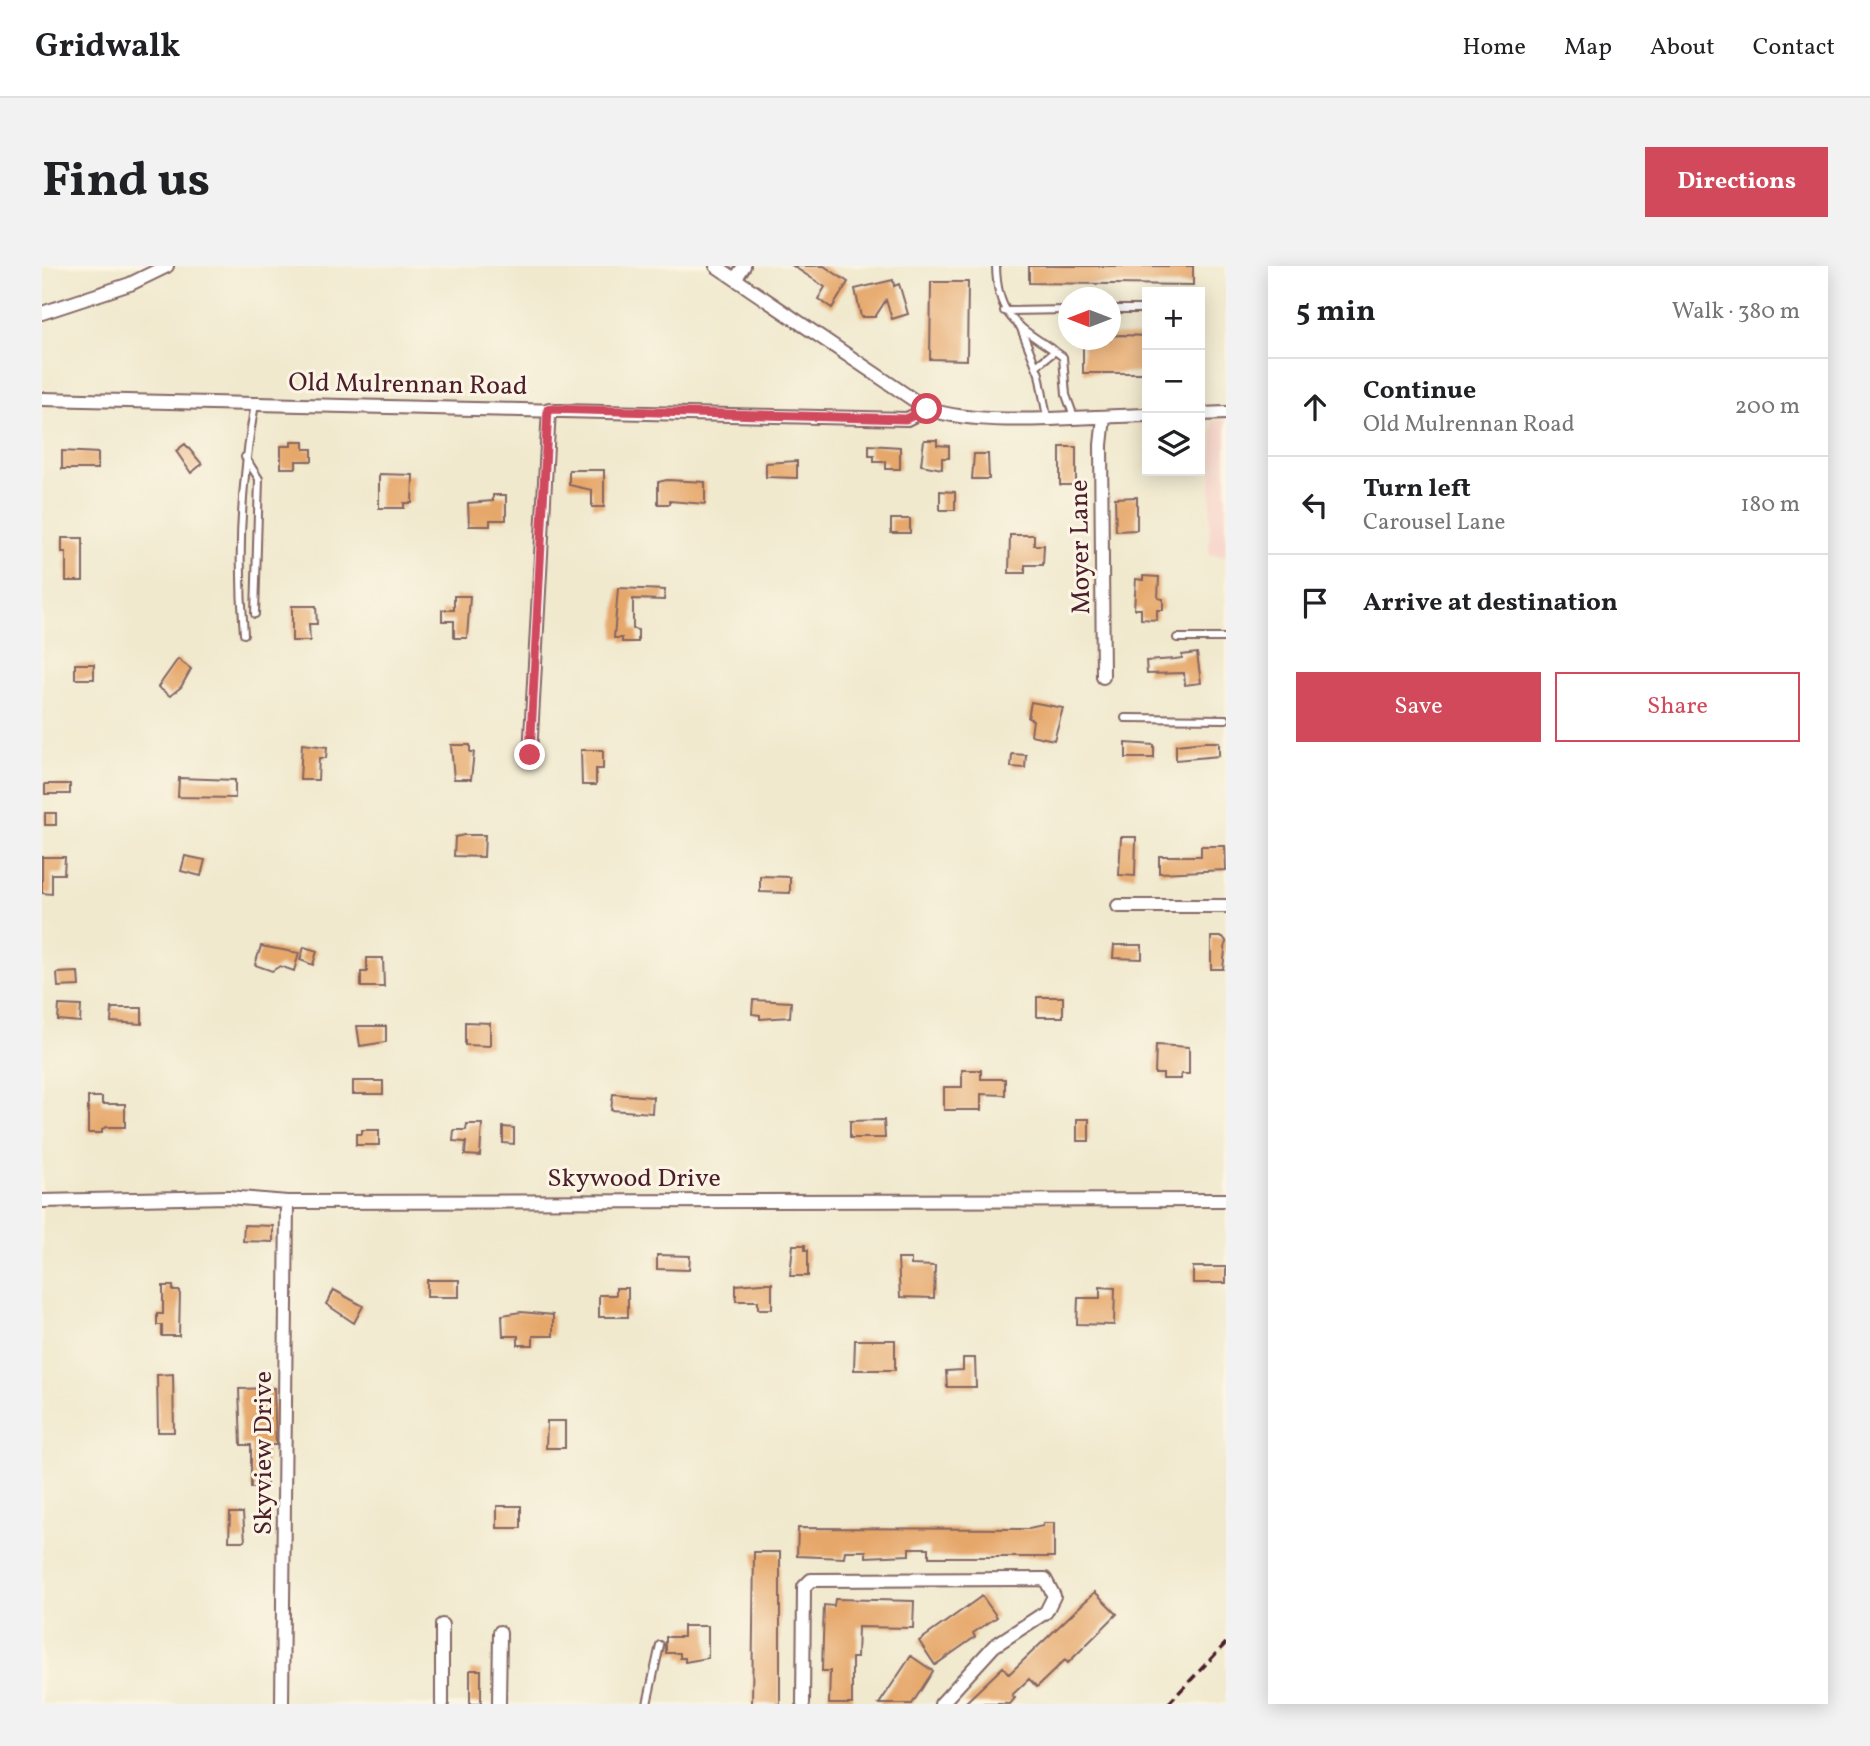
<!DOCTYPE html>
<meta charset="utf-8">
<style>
:root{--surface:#fff;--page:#f2f2f2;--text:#202124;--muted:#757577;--line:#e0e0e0;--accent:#d1495b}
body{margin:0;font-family:Vollkorn,serif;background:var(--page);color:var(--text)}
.controls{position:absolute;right:21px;top:21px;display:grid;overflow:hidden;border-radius:0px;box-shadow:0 4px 18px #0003}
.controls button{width:63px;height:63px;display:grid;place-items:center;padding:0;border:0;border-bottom:2px solid var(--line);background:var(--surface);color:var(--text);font:35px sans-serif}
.compass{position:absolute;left:1016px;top:21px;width:63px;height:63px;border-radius:50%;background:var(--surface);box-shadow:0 4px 18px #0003;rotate:270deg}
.stop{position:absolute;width:21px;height:21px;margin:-16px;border:5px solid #d1495b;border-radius:50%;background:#fff}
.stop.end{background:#d1495b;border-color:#fff;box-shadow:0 2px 7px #0008}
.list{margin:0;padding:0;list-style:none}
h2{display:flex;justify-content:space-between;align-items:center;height:91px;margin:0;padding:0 28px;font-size:30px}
h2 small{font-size:23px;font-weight:400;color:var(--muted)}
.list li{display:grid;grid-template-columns:46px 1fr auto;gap:21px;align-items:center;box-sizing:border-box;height:98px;padding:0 28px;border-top:2px solid var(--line)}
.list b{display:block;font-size:26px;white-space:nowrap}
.list p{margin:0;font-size:23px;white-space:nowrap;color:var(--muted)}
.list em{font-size:23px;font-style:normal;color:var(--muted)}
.actions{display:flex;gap:14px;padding:21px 28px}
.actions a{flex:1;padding:16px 0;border:2px solid var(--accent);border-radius:0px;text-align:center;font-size:24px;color:var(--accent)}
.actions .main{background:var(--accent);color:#fff}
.icon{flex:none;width:38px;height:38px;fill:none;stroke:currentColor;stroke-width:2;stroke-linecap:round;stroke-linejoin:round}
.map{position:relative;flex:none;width:1184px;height:1438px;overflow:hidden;border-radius:0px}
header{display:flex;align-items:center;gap:42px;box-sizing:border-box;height:98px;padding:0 35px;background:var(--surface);border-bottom:2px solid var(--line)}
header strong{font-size:33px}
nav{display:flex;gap:38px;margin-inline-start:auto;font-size:24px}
.intro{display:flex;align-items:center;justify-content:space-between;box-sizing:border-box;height:168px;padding:0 42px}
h1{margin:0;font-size:49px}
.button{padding:18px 32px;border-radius:0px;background:var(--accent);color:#fff;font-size:24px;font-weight:700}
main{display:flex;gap:42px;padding:0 42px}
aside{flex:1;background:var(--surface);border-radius:0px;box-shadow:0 4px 18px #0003}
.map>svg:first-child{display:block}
.built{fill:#f7d1c8}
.building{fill:#e6a76a}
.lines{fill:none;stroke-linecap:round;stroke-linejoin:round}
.service-casing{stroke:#846664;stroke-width:10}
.minor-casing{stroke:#846664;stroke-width:16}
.service{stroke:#fff;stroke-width:6}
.minor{stroke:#fff;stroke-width:12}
.rail{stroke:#4a1f2b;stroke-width:3.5;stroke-dasharray:10 5;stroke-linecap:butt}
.route{stroke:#d1495b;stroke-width:9}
.labels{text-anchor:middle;stroke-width:6;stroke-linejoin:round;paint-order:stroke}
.street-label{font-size:26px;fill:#4a1f2b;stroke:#fcf5e5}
</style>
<header>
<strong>Gridwalk</strong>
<nav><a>Home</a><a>Map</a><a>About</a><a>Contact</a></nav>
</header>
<div class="intro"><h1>Find us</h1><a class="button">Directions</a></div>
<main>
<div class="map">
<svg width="1184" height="1438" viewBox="0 0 1184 1438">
<rect width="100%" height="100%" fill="#fcf5e5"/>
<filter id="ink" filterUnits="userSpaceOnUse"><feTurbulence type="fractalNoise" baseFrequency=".0143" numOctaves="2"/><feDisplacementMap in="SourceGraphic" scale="14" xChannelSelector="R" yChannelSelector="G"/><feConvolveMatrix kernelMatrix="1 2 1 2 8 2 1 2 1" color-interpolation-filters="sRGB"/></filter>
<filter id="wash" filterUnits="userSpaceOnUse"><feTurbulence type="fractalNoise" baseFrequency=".00686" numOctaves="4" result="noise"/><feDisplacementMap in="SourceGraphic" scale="28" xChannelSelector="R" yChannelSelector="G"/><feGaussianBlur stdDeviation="1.57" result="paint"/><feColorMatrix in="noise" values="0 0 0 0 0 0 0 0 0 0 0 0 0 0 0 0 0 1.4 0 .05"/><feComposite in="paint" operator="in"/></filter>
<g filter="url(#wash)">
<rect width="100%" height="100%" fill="#f0e9ce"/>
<path class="built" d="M1171,154H1184V289H1167Z"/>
<g id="blocks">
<path class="building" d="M751,0H782L806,16L790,42L776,33L783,21Z
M987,0H1151V19L987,17Z
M851,14L852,20L857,18L858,21L866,48L850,53L844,34L833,51H819L813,23Z
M889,16H926L925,94L888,93Z
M1079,69L1105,70V107H1041V74H1068V70Z
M882,174H895V179L907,180V192H900V203L879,199Z
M249,176H262V183H270V195H254V202H239V180H249Z
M143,178L160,198L149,207L134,185Z
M827,179L858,181V203H844V196H832V190H827Z
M1018,181H1034V219H1018Z
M20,185L56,187V203H20Z
M932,188H946L947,213H930Z
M755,195V212L724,211V197Z
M527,204H562V241H550V224L527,219Z
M337,208L371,209L370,237H362V242H337Z
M625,214L663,216V238L628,235V238H616V216Z
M898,225L913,226V244H898Z
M451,229H464V254H448V260H427L426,237L451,235Z
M1095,231V264L1074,265L1073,232Z
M849,253H868V267H849Z
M968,269H992V279H1002L1001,299H983V307H967Z
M20,272H41V315H24V286H20Z
M1101,310L1117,311L1116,332L1121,333V344H1115V354L1099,353V343H1092L1094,313L1101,314Z
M576,322L623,324L622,334L591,333V363L596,364V376H580V372H572Z
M412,330H428L425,372H412V355H400V344H412Z
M250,340H274L275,358H267L268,375H250Z
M1155,387L1159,417L1143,419L1142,407L1105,408L1104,395L1133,393L1140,392V389Z
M136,393L149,403L139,421L128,430L116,421Z
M33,398H52V413H33Z
M989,436L1021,442L1012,474L989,469L991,454L986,452Z
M1163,476H1177V490L1134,494V479Z
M1084,477L1112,479V492H1084Z
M260,478L285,481L284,492H277L276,514H258Z
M409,479H428V486H432L429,513H412Z
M539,484H561V503H554V519H540Z
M970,488L984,489L983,502L969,501Z
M137,512L193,514V532L136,531Z
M3,518H28V528H3Z
M3,547H14V559H3Z
M422,569H443L442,591L412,590L413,571Z
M1079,571H1094L1093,610L1077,609Z
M1159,580H1183L1184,604L1117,607V590H1159Z
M143,590L163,594L159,610L139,605Z
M0,591H23L22,608H10V628L0,627Z
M718,610L748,611V627L718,626Z
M1169,671H1181L1184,675L1181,703H1169Z
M1072,679H1100V693L1071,692Z
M219,680L257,687L252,705L238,700L230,705L213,699Z
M262,681L275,685L271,699L258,694Z
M325,692H341L342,721H319V706H325Z
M36,706L37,720L16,721L15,707Z
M995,731H1021V751H995Z
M711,734L749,736L748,751L718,753V749L710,748Z
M17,739L39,740L38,756L16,754Z
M70,742H100V758L69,756Z
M423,756L448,757V780L423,779Z
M315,760H344V776L318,780Z
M1114,779L1147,781V808H1139V813H1121V808H1113Z
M920,804H939V813H963V829L939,828V844H902V821H920Z
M311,815H341V828H311Z
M571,828L611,831L610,847L569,844Z
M46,831H60V838H83V861H64L60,863V867H46Z
M1035,853H1047V875H1035Z
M842,854L843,872H808V855Z
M425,858H440L438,890L423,889L424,876L411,875L412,864H424Z
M461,861L472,862V878L461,877Z
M320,864H337V879H314V868H320Z
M202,959L231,960V976L201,975Z
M751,979H763V984H766V1010H748Z
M615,989L648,990L647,1004L615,1003Z
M856,993H869V999L893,1000L892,1032L858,1031Z
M1151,1001H1184V1017H1151Z
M385,1014H417V1031H385Z
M720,1017H730V1043H716V1035H694V1019Z
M121,1020H131V1025H138L137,1070H120V1059H115V1048H121Z
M1058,1021L1073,1022L1072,1059L1035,1058L1036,1032H1058Z
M574,1022H586V1051H557V1029H574Z
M292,1024L321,1040L312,1057L284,1038Z
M479,1046L511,1049V1070H491V1079H476V1070H461L460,1049Z
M813,1074H853V1104H812Z
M921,1092H933L934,1121H905L904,1105L921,1104Z
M131,1108L132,1166H116L115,1109Z
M232,1122L234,1179H224L225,1222H209V1179H199L197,1123Z
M505,1155H523V1182H504Z
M455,1240H479V1262H455Z
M188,1247H201L203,1275H187Z
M1001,1257H1012V1291H887V1282H867V1289L824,1291V1285H803L802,1292L755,1290L756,1262L987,1263L1001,1260Z
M712,1286H738V1438H710Z
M1053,1326L1075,1348L1026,1397L1023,1394L995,1421L987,1413L970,1429L973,1432L968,1438H922L961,1401L967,1408Z
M940,1330L955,1351L931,1367L933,1371L893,1399L877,1375Z
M793,1333L872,1335L871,1362L816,1361L815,1392H810V1438H787L788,1405H780L782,1339L792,1340Z
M641,1360H666V1392L643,1396V1392H638V1387H624V1371H641Z
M869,1390L891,1405L870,1438H837Z
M428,1404H439V1438H428Z"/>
</g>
</g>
<g filter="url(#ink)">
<use href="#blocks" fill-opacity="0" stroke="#846664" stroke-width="2"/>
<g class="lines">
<g class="service-casing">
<path id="service" d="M954,0C955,56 980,61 1021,91L1024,129L1032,151
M1069,43H1105
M962,45L1027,44
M978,60L997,108L1005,151
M994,100L1013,85
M203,191L217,213L213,348
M202,368C195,291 199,215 213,138
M1135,372H1184
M1083,452L1184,453
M605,1438L618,1379"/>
</g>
<g class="minor-casing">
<path id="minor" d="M674,0L885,143C944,162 1041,150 1105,149
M694,12L702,0
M0,47L88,18L125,0
M0,133L865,153L885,143
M1158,148L1184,147
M1061,411L1059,179L1062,151
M488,489L507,143
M1076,640H1184
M0,935L186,931L245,936L1184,934
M400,1359V1438
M240,1438L245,936
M457,1438L458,1366
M761,1438L762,1321L769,1314L1003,1313L1012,1330L1004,1346L952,1380L899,1438"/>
</g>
<use href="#service" class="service"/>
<use href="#minor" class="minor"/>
<path class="rail" d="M1126,1438L1184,1377"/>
</g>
</g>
<g class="lines" filter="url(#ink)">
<path class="route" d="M488,489L506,143L864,153L885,143"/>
</g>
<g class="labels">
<g class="street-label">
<text transform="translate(366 117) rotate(1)" y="9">Old Mulrennan Road</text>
<text transform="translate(1037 281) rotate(-91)" y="9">Moyer Lane</text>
<text x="592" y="920">Skywood Drive</text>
<text transform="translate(220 1187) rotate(-90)" y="9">Skyview Drive</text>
</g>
</g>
</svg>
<div class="controls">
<button>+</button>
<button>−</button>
<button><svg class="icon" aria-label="layers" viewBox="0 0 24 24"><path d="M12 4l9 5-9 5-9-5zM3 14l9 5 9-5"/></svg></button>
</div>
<svg class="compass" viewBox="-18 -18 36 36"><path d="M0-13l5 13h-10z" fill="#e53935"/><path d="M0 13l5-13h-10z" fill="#757577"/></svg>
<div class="stop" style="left:885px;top:143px"></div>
<div class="stop end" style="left:488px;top:489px"></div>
</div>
<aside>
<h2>5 min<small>Walk · 380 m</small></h2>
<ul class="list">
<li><svg class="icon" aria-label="ahead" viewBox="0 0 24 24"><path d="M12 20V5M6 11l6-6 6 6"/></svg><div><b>Continue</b><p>Old Mulrennan Road</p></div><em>200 m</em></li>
<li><svg class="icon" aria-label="left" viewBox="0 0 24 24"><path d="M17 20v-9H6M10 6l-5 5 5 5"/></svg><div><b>Turn left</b><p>Carousel Lane</p></div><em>180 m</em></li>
<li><svg class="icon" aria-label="arrive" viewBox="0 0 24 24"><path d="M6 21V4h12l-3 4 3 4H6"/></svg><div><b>Arrive at destination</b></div></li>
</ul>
<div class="actions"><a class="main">Save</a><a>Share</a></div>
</aside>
</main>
